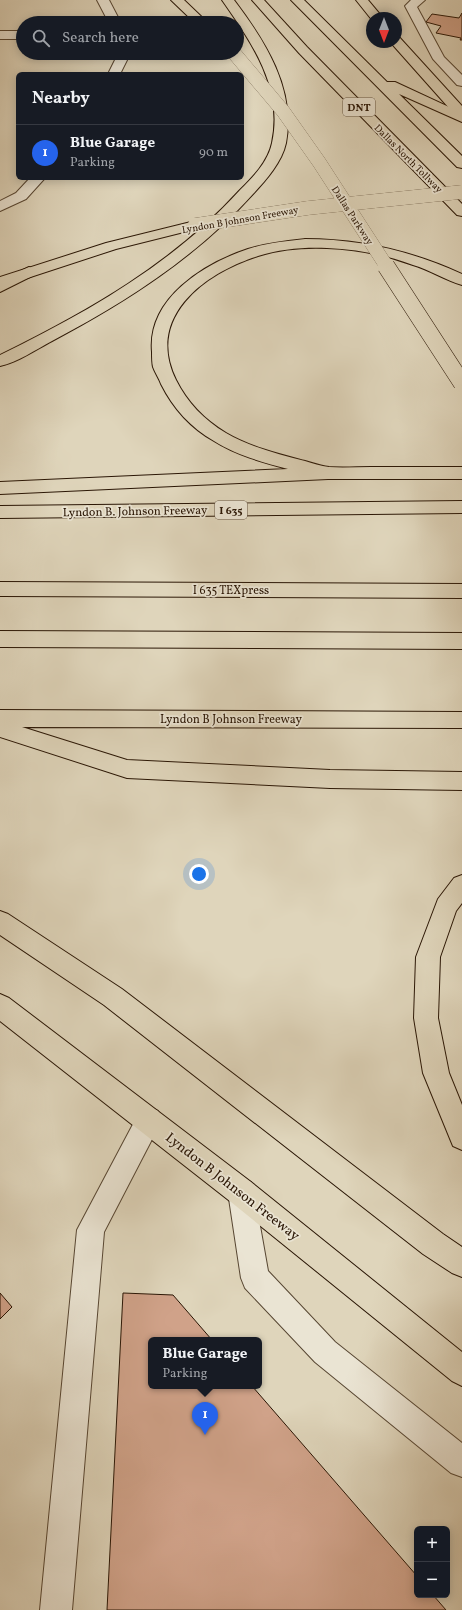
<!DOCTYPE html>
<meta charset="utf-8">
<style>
:root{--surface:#171b24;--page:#20242c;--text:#f1f3f6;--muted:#9ea1a6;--line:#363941;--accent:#2563eb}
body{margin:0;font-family:Vollkorn,serif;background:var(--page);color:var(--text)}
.controls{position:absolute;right:12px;bottom:12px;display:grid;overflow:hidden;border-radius:6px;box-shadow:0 2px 10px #0003}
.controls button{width:36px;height:36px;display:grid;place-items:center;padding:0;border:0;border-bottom:1px solid var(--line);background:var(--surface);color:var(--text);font:20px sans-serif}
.compass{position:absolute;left:366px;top:12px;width:36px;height:36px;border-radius:50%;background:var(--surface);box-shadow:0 2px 10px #0003;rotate:180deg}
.you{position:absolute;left:199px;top:874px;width:14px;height:14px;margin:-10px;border:3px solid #fff;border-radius:50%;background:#1a73e8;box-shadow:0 0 0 6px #1a73e833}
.badge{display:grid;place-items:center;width:26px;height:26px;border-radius:50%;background:var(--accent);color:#fff;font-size:13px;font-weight:700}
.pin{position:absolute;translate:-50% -33px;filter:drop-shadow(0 1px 2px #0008)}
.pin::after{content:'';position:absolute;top:21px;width:14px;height:12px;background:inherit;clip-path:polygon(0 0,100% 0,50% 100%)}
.popup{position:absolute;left:148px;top:1337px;width:114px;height:52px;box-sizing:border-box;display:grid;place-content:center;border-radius:6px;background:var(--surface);filter:drop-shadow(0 1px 3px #0005);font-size:13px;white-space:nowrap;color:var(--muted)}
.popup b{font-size:15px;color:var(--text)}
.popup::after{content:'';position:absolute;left:50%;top:100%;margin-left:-8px;border:8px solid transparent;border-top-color:var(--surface)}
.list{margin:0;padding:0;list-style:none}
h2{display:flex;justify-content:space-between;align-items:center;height:52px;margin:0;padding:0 16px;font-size:17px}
h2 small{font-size:13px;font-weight:400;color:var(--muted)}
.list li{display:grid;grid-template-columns:26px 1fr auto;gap:12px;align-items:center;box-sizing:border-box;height:56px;padding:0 16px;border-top:1px solid var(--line)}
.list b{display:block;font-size:15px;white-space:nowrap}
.list p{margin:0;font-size:13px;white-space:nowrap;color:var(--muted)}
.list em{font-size:13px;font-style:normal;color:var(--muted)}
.icon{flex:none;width:22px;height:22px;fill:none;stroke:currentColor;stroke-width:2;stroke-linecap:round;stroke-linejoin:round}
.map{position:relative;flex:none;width:462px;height:1610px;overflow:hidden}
.search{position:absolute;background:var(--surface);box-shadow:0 2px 10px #0003;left:16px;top:16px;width:228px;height:44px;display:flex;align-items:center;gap:10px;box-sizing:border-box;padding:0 14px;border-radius:22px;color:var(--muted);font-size:15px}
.panel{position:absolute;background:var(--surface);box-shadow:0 2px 10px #0003;left:16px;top:72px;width:228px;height:108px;border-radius:6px}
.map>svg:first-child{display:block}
.building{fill:#d0a289;stroke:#2a1605}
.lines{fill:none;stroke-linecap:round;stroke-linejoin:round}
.minor-casing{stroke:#574632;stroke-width:2}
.major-casing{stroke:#2a1605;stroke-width:2}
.highway-casing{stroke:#2a1605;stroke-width:2}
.minor{fill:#eae4d3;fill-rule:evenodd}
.major{fill:#dfd5bb;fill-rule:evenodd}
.highway{fill:#dfd5bb;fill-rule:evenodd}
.major-bridge-far1-casing{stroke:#2a1605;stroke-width:14;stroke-linecap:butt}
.major-bridge-casing{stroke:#2a1605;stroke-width:18;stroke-linecap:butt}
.major-bridge-far1{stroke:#dfd5bb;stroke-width:14}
.major-bridge{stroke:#dfd5bb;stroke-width:17}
.labels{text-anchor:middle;stroke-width:3.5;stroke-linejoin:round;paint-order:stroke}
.far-street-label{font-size:10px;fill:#2a1605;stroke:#eae4d3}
.shield{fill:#eae4d3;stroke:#645443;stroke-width:1}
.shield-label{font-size:11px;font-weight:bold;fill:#2a1605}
.street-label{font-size:12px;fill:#2a1605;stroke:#eae4d3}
.near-street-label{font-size:14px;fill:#2a1605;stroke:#eae4d3}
</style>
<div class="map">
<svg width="462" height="1610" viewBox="0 0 462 1610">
<rect width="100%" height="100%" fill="#dfd5bb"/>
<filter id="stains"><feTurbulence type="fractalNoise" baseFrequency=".005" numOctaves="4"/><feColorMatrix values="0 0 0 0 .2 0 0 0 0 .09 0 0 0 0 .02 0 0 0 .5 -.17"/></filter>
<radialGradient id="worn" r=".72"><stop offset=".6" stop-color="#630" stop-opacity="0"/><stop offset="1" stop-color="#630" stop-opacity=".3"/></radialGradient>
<path class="building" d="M462,13V40H460L461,38L436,33L441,26L426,22L432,14L459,18Z
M0,1293L12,1307L0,1319Z
M123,1293L173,1295L212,1340H151V1386H252L417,1576V1595H433L446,1610H107Z"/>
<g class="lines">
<g class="minor-casing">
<path id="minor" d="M97,0H109L121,23H109Z
M411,0H425L417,7L444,57L462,75V86L457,85L433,59L405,6Z
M0,31H23V39H0Z
M115,53H127V60L120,74H108L115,60Z
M30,178H45L26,199L0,211V201L16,193Z
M149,1107L158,1111L162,1120L104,1232L72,1610H40L77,1230L140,1111Z
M241,1179L251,1182L254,1192L268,1271L335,1342L462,1443V1477L451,1473L315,1362L245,1288L241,1278L228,1192L231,1182Z"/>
</g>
<g class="major-casing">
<path id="major" d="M171,0H184L208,23H195Z
M356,0H368L383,18H372V20Z
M396,37L400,38L462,106V118L457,117L392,44L391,42H396Z
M195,221L200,222L202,225L200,228L116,249L0,287V277L106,243Z
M0,994L9,998L251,1182L462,1352V1386L452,1381L231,1202L0,1021Z"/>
</g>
<g class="highway-casing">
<path id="highway" d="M222,0H234C265,41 296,89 286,143C282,162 266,180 253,194C196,257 126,302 52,341C35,350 18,362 0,366V355C88,312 174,263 240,190C253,177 268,162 272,143C284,88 252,43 222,0Z
M252,0H264L307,47L462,204V216L457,215L299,53Z
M291,0H304L387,82H395L462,113V122L399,94L462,156V168L457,167Z
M305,239C360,239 412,251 462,274V285C445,280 430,270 413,265C386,255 357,249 327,248C304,247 280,249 258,256C204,273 145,317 176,380C187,402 204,420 226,433C250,447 278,454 305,461C312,463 321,466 329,467C342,468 357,467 371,467C401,467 432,467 462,467V479H328L0,494V482L288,469C262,462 236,455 214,441C191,428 173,408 161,384C159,378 155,373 153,367C152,363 152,357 152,352C147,299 203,264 248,249C266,243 286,241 305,239Z
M29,267L34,269L37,272L34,275L0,292V281Z
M462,501V513L0,518V506Z
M0,582L462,584V598L0,596Z
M0,631L462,633V649L0,647Z
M0,710L462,712V728L22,727L127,760L330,770L462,772V790L330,788L127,778L0,737Z
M462,875V903L456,911L440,957L438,1018L449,1073L462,1105V1150L453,1146L423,1073L414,1018L416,957L438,899L454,878Z
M0,911L8,914L122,989L443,1234L462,1247V1277L452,1273L423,1254L104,1005L0,935Z"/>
</g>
<use href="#minor" class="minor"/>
<use href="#major" class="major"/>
<use href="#highway" class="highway"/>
<g class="major-bridge-far1-casing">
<path id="major-bridge-far1" d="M234,53L283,111L319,162L387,267
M195,225L308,208L462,192"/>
</g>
<g class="major-bridge-casing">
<path id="major-bridge" d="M386,266L462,383"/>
</g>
<use href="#major-bridge-far1" class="major-bridge-far1"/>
<use href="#major-bridge" class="major-bridge"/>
</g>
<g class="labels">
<g class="far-street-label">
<text transform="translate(409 158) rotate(45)" y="4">Dallas North Tollway</text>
<text transform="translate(353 215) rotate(57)" y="4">Dallas Parkway</text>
<text transform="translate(240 219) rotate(-10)" y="4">Lyndon B Johnson Freeway</text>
</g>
<g class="shield">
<rect x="343" y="98" width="32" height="18" rx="3"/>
<rect x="215" y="501" width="32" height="18" rx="3"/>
</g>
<g class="shield-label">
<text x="359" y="111">DNT</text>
<text x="231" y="514">I 635</text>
</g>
<g class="street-label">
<text transform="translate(135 511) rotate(-1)" y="4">Lyndon B. Johnson Freeway</text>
<text x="231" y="594">I 635 TEXpress</text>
<text x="231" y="723">Lyndon B Johnson Freeway</text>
</g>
<g class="near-street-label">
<text transform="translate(233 1186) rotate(38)" y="5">Lyndon B Johnson Freeway</text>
</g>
</g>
<rect width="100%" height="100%" filter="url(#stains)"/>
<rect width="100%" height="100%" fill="url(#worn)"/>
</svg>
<div class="controls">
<button>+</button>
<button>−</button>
</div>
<svg class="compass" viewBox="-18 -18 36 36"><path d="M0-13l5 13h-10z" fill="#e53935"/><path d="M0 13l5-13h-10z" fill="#9ea1a6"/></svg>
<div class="you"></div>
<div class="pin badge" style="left:205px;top:1435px">1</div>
<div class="popup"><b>Blue Garage</b>Parking</div>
<div class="search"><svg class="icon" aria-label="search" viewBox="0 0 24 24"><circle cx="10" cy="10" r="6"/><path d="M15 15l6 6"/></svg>Search here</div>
<section class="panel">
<h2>Nearby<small></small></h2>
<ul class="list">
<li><span class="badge">1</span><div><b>Blue Garage</b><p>Parking</p></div><em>90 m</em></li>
</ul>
</section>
</div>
